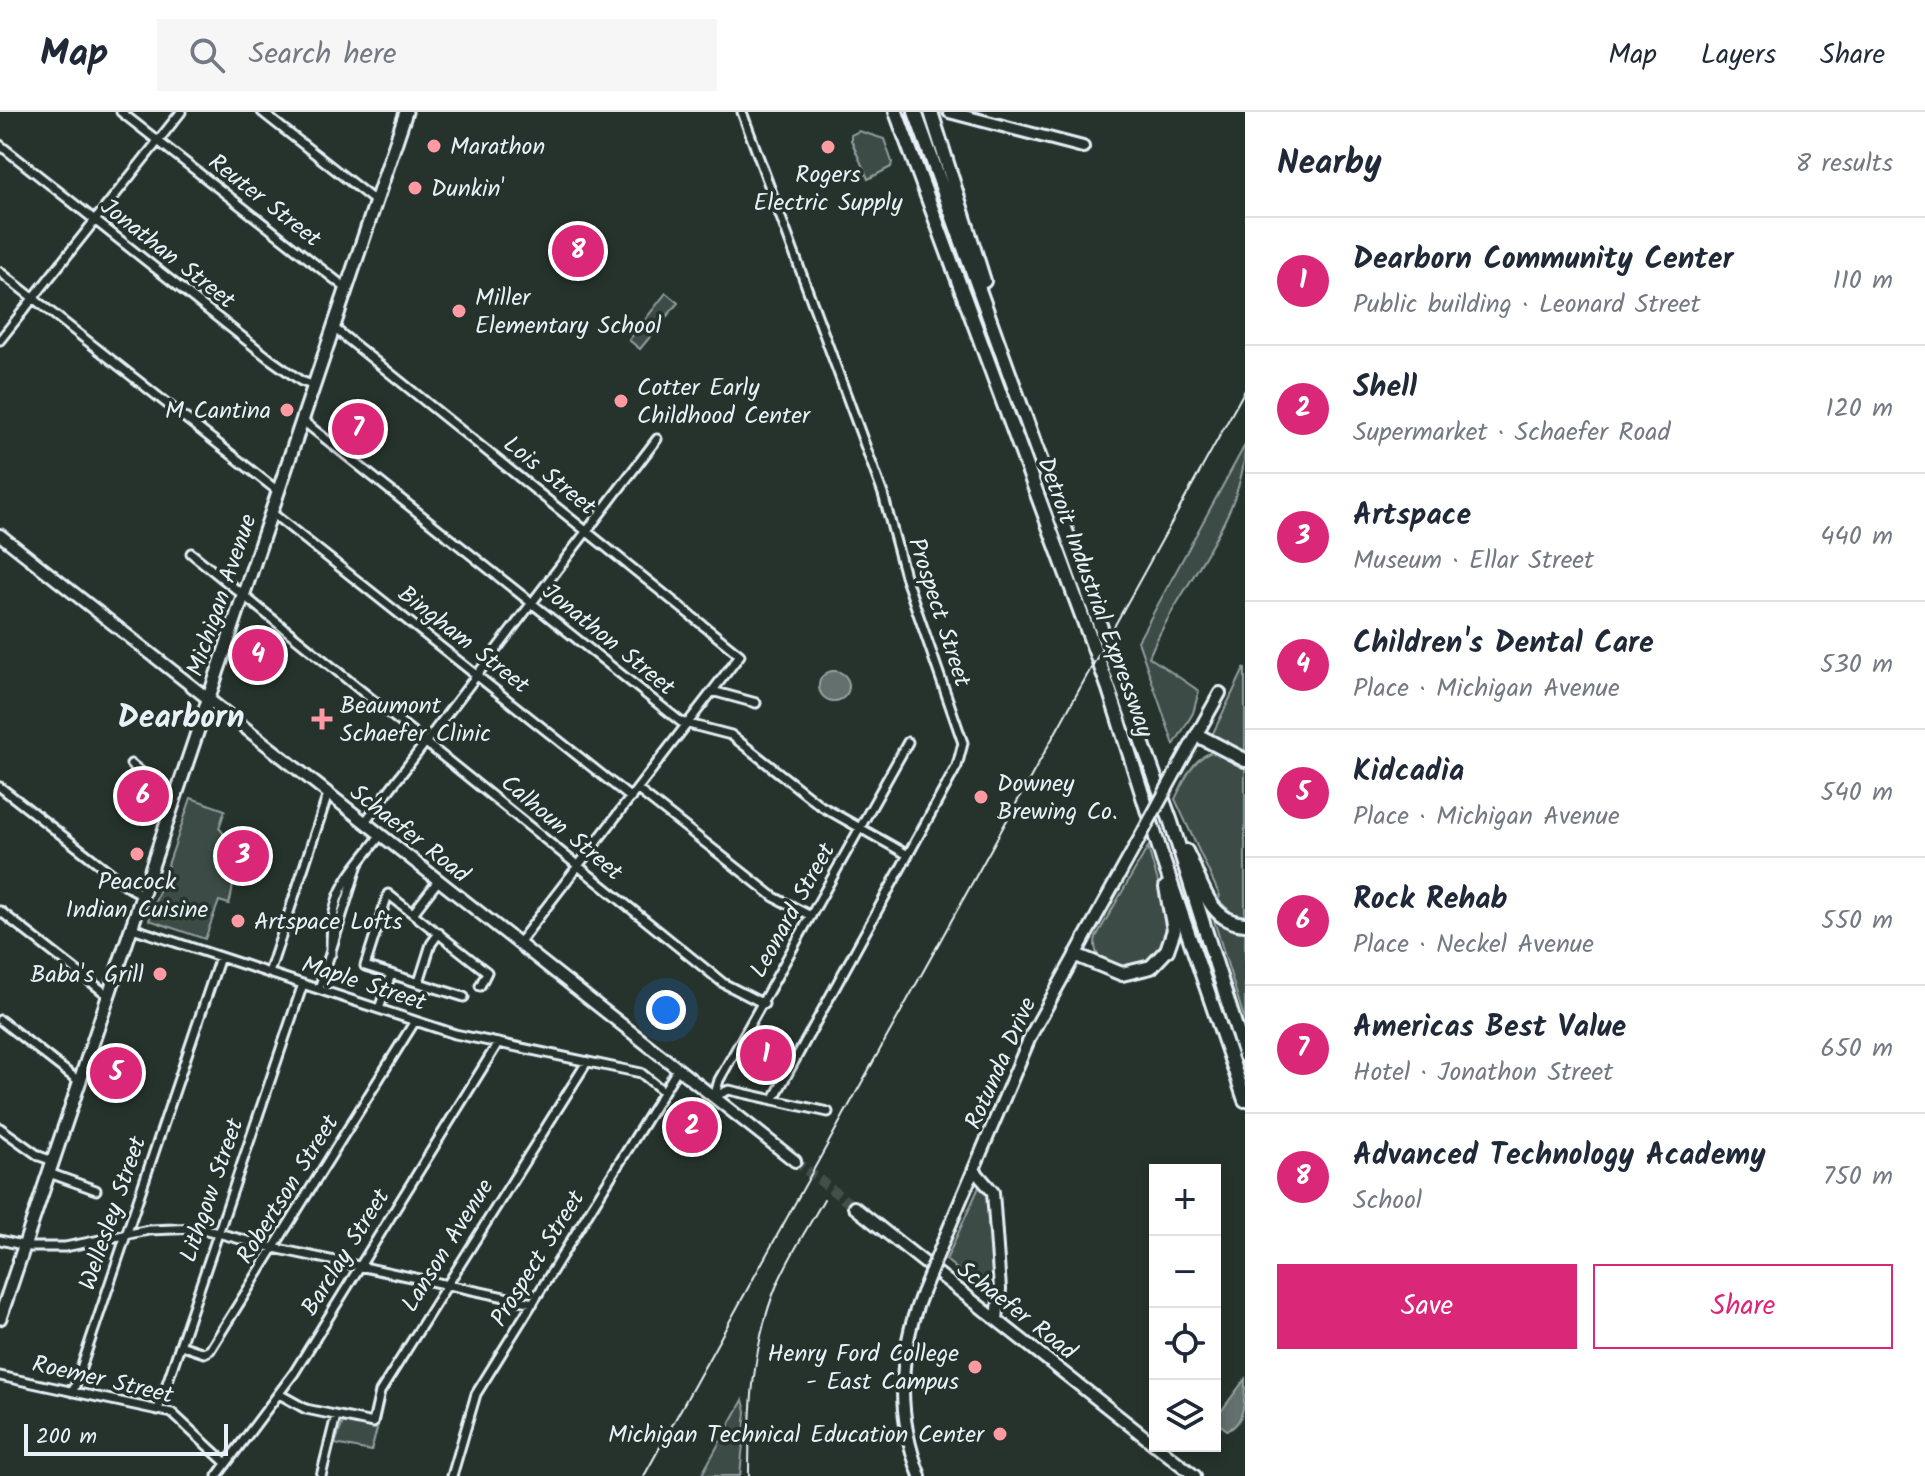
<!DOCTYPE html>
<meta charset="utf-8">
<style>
:root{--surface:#fff;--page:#f6f6f7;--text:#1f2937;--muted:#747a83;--line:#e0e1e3;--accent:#db2777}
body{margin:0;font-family:Kalam,sans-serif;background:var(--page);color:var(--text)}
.controls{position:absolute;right:24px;bottom:24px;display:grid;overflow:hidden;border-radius:0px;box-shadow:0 4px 12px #0003}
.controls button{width:72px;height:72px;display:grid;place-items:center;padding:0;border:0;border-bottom:2px solid var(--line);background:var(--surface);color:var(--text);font:40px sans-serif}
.scale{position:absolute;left:24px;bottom:20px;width:204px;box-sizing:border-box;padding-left:8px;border:4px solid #e8f1f8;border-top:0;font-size:22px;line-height:28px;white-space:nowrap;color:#e8f1f8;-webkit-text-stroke:6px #26332d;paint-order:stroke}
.you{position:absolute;left:666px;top:898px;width:28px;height:28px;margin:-20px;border:6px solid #fff;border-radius:50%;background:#1a73e8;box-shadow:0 0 0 12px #1a73e833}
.badge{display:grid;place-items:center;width:52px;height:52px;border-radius:50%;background:var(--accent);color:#fff;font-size:26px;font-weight:700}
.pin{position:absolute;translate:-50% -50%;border:4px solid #fff;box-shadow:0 2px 8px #0006}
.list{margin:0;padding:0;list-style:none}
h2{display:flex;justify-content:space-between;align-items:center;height:104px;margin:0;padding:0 32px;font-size:34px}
h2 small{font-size:26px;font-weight:400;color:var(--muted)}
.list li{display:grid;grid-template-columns:52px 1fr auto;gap:24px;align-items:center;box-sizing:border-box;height:128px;padding:0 32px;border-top:2px solid var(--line)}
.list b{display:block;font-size:30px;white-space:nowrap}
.list p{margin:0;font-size:26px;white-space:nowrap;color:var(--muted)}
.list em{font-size:26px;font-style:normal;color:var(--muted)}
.actions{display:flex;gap:16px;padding:24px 32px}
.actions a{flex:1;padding:18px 0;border:2px solid var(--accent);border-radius:0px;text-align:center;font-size:28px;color:var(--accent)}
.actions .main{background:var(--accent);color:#fff}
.icon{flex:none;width:44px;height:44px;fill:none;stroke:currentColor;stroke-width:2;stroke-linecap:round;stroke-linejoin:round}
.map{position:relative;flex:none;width:1245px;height:1364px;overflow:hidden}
header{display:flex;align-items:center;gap:48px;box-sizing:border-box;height:112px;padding:0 40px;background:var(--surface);border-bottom:2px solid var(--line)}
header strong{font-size:38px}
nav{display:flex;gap:44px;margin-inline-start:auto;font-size:28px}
.search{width:560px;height:72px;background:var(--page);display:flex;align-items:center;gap:20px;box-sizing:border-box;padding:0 28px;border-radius:0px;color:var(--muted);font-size:30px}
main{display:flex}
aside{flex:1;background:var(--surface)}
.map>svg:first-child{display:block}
.green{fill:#3e4b47;stroke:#939ea0;stroke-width:2}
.water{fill:#636f6d;stroke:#98a3a5;stroke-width:2}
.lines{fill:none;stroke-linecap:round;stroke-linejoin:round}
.secondary-tunnel{stroke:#43504b;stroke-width:10;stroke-dasharray:10 5;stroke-linecap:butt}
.minor-casing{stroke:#e8f1f8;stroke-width:13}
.secondary-casing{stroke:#e8f1f8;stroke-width:16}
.primary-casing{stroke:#e8f1f8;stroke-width:17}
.motorway-casing{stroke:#e8f1f8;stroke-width:18}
.minor{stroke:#26332d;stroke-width:7}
.secondary{stroke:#26332d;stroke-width:10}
.primary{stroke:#26332d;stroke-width:11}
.motorway{stroke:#26332d;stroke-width:12}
.rail{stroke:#e8f1f8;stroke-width:2}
.secondary-bridge-casing{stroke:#e8f1f8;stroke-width:16;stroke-linecap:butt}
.secondary-bridge{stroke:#26332d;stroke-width:10}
.poi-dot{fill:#ff9aa2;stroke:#26332d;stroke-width:3}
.labels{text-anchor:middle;stroke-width:7;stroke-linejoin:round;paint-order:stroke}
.poi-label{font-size:24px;fill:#e8f1f8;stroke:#26332d;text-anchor:start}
.street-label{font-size:24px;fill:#e8f1f8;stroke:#26332d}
.district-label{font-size:32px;font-weight:bold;fill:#e8f1f8;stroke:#26332d}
</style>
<header>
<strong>Map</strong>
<div class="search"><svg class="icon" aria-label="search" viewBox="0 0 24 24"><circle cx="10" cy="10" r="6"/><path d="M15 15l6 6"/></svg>Search here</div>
<nav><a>Map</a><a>Layers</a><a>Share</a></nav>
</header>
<main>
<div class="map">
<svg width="1245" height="1364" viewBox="0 0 1245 1364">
<rect width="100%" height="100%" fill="#26332d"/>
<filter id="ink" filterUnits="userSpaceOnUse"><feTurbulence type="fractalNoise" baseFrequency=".0125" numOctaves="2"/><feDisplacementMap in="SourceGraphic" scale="16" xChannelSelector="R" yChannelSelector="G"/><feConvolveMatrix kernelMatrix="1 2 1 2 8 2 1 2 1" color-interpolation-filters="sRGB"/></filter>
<g filter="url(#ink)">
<path class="green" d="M859,19L884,27L892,50L891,55L868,67L851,28V23Z
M666,181L678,191L640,237L629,228Z
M1245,333C1245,406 1176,478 1149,545L1199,579L1193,601L1174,633L1138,529Z
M1245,555V642L1212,623Z
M1215,639L1245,655V804L1232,801L1218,788L1220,784L1175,687C1185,668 1192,645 1215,639Z
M191,686L225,698L219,716C236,733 236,769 229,792L219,789L205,827L149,808Z
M1148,735C1154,760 1167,790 1166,815C1164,864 1086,868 1096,825Z
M1212,802L1225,812L1245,818V909Z
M979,1075L987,1080L994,1176L989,1184L946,1148Z
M743,1288L746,1299L740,1364H701Z
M343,1310L377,1317L371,1339L335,1332Z"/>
<path class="water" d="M819 574a15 15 0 1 1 30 0a15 15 0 1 1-30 0Z
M1245,1267C1245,1286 1245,1313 1227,1318L1219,1312V1302Z"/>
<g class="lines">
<path class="secondary-tunnel" d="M795,1049L854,1095"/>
<g class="minor-casing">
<path id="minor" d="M121,0L347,177
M262,0L376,90
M742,0L883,382L905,464L963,631L957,654L773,988
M0,33L270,247L301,269L315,274
M0,160L279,380
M334,216L740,543L518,832
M0,228L181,0
M303,309L681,610L731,623L821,694L908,743
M272,401L631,686
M191,441L723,871L764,892
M712,579L756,591
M131,652L175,687
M0,675L130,776L143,783
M638,678L774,785L811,804
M364,711L657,327
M0,799L109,884
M414,800L438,769
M132,816L455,922L641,961L663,979
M331,842C330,780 344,770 380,724
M269,861L328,682
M419,870L431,832L439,821
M319,877L358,752
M464,885L365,854L388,782L487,860L480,874
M379,897L391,862
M0,908L80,970
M715,984L729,978L828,1000
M714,986L719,968L908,630
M0,1016L39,1044L53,1049
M49,1061L96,1078
M0,1128L31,1135H65L149,1118L199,1116L274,1136L533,1191
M180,1233L204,1241L210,1238L415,909
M0,1264L172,1301L226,1351
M73,1280L220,845
M279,1282L306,1297L373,1311L380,1280L587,950
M158,1298L303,872
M217,1364L294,1261L498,931
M321,1364L336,1304
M452,1364L476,1282L677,958"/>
</g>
<g class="secondary-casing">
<path id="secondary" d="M949,0L1083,35
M0,423L795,1049
M1178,656L1220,581
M974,1058L993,1080L1000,1177L997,1208
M854,1095L1155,1333
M943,1130L1031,923L1137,731
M1157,1334L1195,1364
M920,1364C896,1303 898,1242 922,1181"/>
</g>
<g class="primary-casing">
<path id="primary" d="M0,1206L406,0"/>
</g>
<g class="motorway-casing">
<path id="motorway" d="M896,0L1109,577L1163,748L1245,988
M915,0L1171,710L1245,944
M931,0L984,169
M1197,623L1245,648
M1186,739C1201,767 1207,810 1245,812
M1076,843L1122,862L1151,855L1167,838L1174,818L1166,775"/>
</g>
<use href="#minor" class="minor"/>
<use href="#secondary" class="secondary"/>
<use href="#primary" class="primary"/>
<use href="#motorway" class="motorway"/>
<path class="rail" d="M644,1364L1245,278
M749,1364C749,1301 752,1234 776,1175C789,1144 808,1116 824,1087"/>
<g class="secondary-bridge-casing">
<path id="secondary-bridge" d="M1137,731L1178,656
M922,1181L943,1130"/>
</g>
<use href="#secondary-bridge" class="secondary-bridge"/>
</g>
</g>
<g class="poi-dot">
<circle cx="434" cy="34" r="8"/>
<circle cx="828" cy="35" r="8"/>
<circle cx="415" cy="76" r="8"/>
<circle cx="459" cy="199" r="8"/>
<circle cx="621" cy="289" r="8"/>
<circle cx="287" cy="298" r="8"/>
<path d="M318 595h8v8h8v8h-8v8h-8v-8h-8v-8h8z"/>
<circle cx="981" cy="685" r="8"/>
<circle cx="137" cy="742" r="8"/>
<circle cx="238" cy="809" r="8"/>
<circle cx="160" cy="862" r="8"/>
<circle cx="975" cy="1255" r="8"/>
<circle cx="1000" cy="1322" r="8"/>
</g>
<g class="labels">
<g class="poi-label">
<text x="450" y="42">Marathon</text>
<text x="828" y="70" text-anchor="middle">Rogers<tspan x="828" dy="28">Electric Supply</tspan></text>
<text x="431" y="84">Dunkin'</text>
<text x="475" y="193">Miller<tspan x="475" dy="28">Elementary School</tspan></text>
<text x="637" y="283">Cotter Early<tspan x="637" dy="28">Childhood Center</tspan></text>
<text x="271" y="306" text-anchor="end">M Cantina</text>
<text x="340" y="601">Beaumont<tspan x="340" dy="28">Schaefer Clinic</tspan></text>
<text x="997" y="679">Downey<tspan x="997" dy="28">Brewing Co.</tspan></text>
<text x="137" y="777" text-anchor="middle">Peacock<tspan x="137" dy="28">Indian Cuisine</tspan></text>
<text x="254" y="817">Artspace Lofts</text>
<text x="144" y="870" text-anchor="end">Baba's Grill</text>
<text x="959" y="1249" text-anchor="end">Henry Ford College<tspan x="959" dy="28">- East Campus</tspan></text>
<text x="984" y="1330" text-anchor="end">Michigan Technical Education Center</text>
</g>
<g class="street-label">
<text transform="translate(265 88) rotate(38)" y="8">Reuter Street</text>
<text transform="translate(168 141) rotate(38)" y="8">Jonathan Street</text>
<text transform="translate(550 363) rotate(39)" y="8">Lois Street</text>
<text transform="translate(221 483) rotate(-71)" y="8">Michigan Avenue</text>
<text transform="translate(1096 485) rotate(70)" y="8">Detroit Industrial Expressway</text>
<text transform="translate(940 500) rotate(72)" y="8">Prospect Street</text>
<text transform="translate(464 527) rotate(38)" y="8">Bingham Street</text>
<text transform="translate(609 527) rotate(39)" y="8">Jonathon Street</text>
<text transform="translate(562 715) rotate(40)" y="8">Calhoun Street</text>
<text transform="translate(410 721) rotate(38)" y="8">Schaefer Road</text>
<text transform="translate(792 798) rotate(-61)" y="8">Leonard Street</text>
<text transform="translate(364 871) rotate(18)" y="8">Maple Street</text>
<text transform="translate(1000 951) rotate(-66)" y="8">Rotunda Drive</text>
<text transform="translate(287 1077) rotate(-58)" y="8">Robertson Street</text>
<text transform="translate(211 1078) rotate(-71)" y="8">Lithgow Street</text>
<text transform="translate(112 1101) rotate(-71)" y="8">Wellesley Street</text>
<text transform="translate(447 1133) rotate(-58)" y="8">Lanson Avenue</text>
<text transform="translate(345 1140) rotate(-58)" y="8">Barclay Street</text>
<text transform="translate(537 1146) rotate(-58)" y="8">Prospect Street</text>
<text transform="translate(1017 1198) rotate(38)" y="8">Schaefer Road</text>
<text transform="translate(103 1267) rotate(13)" y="8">Roemer Street</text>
</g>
<g class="district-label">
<text x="181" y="615">Dearborn</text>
</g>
</g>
</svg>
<div class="controls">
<button>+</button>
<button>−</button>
<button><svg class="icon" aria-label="locate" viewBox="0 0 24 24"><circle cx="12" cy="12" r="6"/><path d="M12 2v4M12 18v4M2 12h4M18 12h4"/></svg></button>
<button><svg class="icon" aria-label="layers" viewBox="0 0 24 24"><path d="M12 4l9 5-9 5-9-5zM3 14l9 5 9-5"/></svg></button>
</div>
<div class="scale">200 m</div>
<div class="you"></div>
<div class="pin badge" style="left:766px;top:943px">1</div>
<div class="pin badge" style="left:692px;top:1015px">2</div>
<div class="pin badge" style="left:243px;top:744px">3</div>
<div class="pin badge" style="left:258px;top:543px">4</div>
<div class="pin badge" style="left:116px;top:961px">5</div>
<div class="pin badge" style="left:143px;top:684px">6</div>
<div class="pin badge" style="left:358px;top:317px">7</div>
<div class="pin badge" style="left:578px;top:139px">8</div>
</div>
<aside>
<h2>Nearby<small>8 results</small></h2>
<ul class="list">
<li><span class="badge">1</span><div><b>Dearborn Community Center</b><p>Public building · Leonard Street</p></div><em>110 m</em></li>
<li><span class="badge">2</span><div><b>Shell</b><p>Supermarket · Schaefer Road</p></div><em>120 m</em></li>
<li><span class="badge">3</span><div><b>Artspace</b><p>Museum · Ellar Street</p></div><em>440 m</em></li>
<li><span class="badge">4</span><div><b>Children's Dental Care</b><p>Place · Michigan Avenue</p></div><em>530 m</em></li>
<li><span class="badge">5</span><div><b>Kidcadia</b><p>Place · Michigan Avenue</p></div><em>540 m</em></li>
<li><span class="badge">6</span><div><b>Rock Rehab</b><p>Place · Neckel Avenue</p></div><em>550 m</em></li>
<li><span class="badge">7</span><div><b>Americas Best Value</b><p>Hotel · Jonathon Street</p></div><em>650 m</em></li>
<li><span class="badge">8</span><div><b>Advanced Technology Academy</b><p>School</p></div><em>750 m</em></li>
</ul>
<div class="actions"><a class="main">Save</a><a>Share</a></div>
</aside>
</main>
